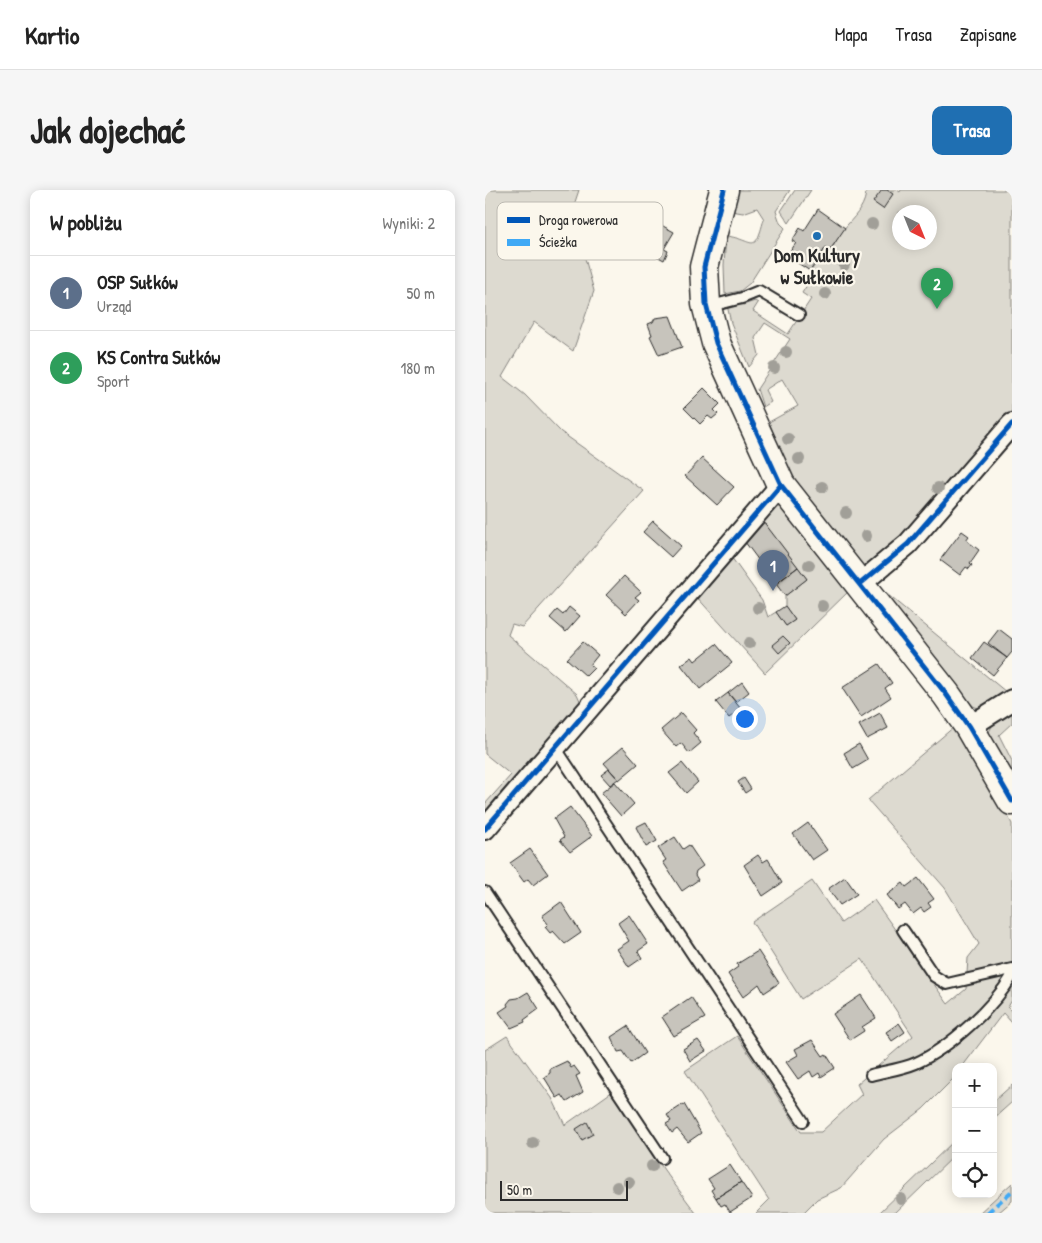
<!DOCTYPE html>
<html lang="pl">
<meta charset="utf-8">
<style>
:root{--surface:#fff;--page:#f6f6f6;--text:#222;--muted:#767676;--line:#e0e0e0;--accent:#1f6fb2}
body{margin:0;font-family:"Patrick Hand",sans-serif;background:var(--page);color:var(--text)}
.controls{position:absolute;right:15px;bottom:15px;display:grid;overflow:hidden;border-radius:10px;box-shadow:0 2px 12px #0003}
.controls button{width:45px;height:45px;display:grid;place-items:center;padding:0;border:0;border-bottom:1px solid var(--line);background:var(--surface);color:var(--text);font:25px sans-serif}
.compass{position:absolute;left:407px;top:15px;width:45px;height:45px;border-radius:50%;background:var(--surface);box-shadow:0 2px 12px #0003;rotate:137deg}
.scale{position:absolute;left:15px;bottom:12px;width:128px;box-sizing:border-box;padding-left:5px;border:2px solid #2b2b2b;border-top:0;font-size:14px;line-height:18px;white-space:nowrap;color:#2b2b2b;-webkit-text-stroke:4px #fbf7ec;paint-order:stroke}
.you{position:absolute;left:259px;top:528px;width:18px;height:18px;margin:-12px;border:4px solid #fff;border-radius:50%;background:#1a73e8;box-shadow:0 0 0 8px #1a73e833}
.badge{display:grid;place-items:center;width:32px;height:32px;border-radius:50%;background:var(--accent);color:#fff;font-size:16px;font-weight:700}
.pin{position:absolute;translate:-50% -41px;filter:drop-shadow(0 1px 2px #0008)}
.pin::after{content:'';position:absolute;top:26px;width:18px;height:15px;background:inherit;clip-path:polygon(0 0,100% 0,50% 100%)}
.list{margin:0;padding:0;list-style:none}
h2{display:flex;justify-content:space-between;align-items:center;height:65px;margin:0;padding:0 20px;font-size:21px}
h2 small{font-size:16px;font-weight:400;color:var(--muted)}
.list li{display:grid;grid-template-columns:32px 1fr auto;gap:15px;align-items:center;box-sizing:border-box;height:75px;padding:0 20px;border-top:1px solid var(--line)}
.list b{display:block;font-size:19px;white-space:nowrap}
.list p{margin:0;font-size:16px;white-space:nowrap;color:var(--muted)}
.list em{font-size:16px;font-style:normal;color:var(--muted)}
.icon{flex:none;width:28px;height:28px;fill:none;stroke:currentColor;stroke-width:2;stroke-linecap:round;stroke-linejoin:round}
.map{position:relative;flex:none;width:527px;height:1023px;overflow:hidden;border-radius:10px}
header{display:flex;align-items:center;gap:30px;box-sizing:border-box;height:70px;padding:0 25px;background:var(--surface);border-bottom:1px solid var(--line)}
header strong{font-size:24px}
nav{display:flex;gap:28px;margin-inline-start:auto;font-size:18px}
.intro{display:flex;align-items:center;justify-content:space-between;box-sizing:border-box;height:120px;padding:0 30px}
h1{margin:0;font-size:35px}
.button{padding:12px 22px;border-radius:10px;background:var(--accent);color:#fff;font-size:18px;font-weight:700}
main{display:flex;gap:30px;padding:0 30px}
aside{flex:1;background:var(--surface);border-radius:10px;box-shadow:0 2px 12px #0003}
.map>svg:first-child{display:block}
.green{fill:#dddad0;stroke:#84827e;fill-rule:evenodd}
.building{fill:#c7c4bc;stroke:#2b2b2b}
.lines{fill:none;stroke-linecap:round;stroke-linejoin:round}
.lane-casing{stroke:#2b2b2b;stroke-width:14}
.street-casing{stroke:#2b2b2b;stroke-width:24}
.secondary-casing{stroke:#2b2b2b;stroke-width:31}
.lane{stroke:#fbf7ec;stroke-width:10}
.street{stroke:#fbf7ec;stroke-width:20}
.secondary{stroke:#fbf7ec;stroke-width:28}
.quiet{stroke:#3fa9f5;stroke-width:4;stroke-dasharray:8 4;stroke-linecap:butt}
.cycleway-casing{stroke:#fbf7ec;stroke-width:8}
.cycleway{stroke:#0057b8;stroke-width:5}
.tree{fill:#a19f98}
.poi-dot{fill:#1f6fb2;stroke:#fbf7ec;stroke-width:2}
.labels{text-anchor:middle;stroke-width:4.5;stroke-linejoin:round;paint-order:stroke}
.poi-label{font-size:19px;font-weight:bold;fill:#2b2b2b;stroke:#fbf7ec}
.key{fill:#fbf7ec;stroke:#bdbab2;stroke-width:1}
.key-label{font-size:14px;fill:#2b2b2b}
</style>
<header>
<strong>Kartio</strong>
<nav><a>Mapa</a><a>Trasa</a><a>Zapisane</a></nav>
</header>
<div class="intro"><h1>Jak dojechać</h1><a class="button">Trasa</a></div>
<main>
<aside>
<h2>W pobliżu<small>Wyniki: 2</small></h2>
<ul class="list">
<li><span class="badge" style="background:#5c6f8a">1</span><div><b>OSP Sułków</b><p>Urząd</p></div><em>50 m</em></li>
<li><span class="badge" style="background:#2e9e5b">2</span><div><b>KS Contra Sułków</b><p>Sport</p></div><em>180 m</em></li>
</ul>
</aside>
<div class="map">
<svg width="527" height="1023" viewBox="0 0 527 1023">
<rect width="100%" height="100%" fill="#fbf7ec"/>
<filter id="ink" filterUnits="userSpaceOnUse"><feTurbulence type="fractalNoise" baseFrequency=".02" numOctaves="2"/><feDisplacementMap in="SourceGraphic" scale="10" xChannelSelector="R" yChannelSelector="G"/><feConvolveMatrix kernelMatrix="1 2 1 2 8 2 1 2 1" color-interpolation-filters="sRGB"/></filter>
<g filter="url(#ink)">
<path class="green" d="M0,0H94L87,21L109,101L88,161L49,132L17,187L40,205L76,242L159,301L37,437L27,434L23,445L92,504L97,515L0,629V614L26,585L0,564Z
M252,0H305L291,21L295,33L300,38L265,93L255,101L240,104L239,75L241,46C269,49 269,67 279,29L272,18L258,23L246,21Z
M310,0H326L304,33L296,21Z
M381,0H412L415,2L416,0H527V223L454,310L396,371L377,378L302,278L284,232L313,216L297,189L280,200L286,212L278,217L272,199L305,149L280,133L270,148L274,165L264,177L246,133L242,115H258L270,111L273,113L268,121L303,144L326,109L317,103L329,84L326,81L341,58L346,60C351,52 356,41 363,34C372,24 381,14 381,0ZM414,22H444V52H414Z
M284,317H299L365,400L280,483L210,405L244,364L277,410L283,427L291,422L301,436L310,430L300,416V406L322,389L278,332L257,348Z
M391,395L521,502L493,518L488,516Z
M527,516V533L514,545L527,571V594L503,544L508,534Z
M470,536L488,559L527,634V810L523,817L527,821V833L518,823L477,877H471V886L438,919L399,949L356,998L332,1009L318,1023H271L284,1010L200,881L252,846L316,942H336L377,904L372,894L428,846L377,769L316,809L267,732L327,691L356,733L389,710L463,814L481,799L483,768L494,754L460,698L383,610Z
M22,846L67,908L80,935L128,901L179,980L211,1023H0V860Z
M527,895V912L508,929V912Z
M471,949V964L410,1023H394Z
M527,993V1011L513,1023H494Z"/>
<path class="building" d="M397,0H402L408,4L398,19L388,12Z
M333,19L360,38L345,60L341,57L325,81L302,66L311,53L307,51L315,38L319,41Z
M165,29L189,42L179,59L183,61L179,70L151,55Z
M185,126L197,157L174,165L165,146L167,145L163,134L168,132L170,128Z
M219,198L235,214L229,220L233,224L227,229L223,226L215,234L199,218Z
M217,268L249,297L232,315L200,286Z
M168,331L196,356L186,367L158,342Z
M278,331L313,377L293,392L285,381L283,383L257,348Z
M477,341L484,346L481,350L494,360L485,373L487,375L484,379L481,377L475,385L455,370Z
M313,377L322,389L300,406L291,394Z
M139,386L156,402L150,407L154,410L141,424L121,405Z
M300,416L310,430L301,436L291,422Z
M84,417L95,426L81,442L65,428L72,420L78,425Z
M514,439L527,449V462L522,468L503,453Z
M298,446L305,453L294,463L287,455Z
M98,452L113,465L105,475L109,478L101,486L82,469Z
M499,452L522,468L508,485L487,468Z
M231,454L247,473L215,499L196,475L207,467L210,471Z
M394,474L407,493L400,498L406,507L376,527L357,498Z
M257,492L264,502L251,512L243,503Z
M243,503L256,519L244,528L231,512Z
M196,523L211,540L208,543L216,553L204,563L196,553L191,557L176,540Z
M395,523L403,538L382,549L374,535Z
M374,554L383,570L368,579L359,563Z
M138,557L153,574L134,590L119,573Z
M197,573L213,592L201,603L184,583Z
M124,579L133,589L125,595L116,585Z
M259,588L266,599L260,603L253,592Z
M130,592L149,614L136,626L116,603Z
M85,617L107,646L85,662L75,650L79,647L69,629Z
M161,632L172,651L161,657L151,637Z
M323,633L342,660L327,670L308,644Z
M190,647L198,659L204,655L218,676L211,681L210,685L213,690L197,701L178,672L181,670L173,658Z
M45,659L63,684L48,695L43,689L39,692L25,673Z
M273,665L278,672L283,669L297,693L278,706L259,675Z
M360,687L372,704L355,715L343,699Z
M433,688L449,709L443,713L446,717L439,722L436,718L428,724L420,714L413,719L402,705L418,693L421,697Z
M76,712L96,743L80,754L68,741L65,743L60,737L63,734L57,726Z
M144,725L163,754L153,761L157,768L144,777L132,759L144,751L133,733Z
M273,761L294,793L279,803L274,794L258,807L243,784L253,777L252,774Z
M43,802L54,819L39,830L40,832L26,838L14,822L23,816L22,814L26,809L33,808Z
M376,805L391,828L377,837L379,841L365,850L348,824Z
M206,807L220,828L189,846L177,827Z
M414,833L420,842L407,851L401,842Z
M143,836L160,863L146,873L138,861L133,862L126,847Z
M213,850L221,861L205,871L198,859Z
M327,850L338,866L341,864L350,878L336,887L334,883L328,887L325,881L313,889L301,872L313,865L310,859Z
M82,871L86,878L89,876L95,884L91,886L98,902L82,912L77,905L72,908L59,887L65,883V879Z
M199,914L216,943L203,952L192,939L187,943L181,934L186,931L182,925Z
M102,932L108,944L97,950L91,939Z
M245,975L256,992L231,1008L226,1000L229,998L223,989Z
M256,992L267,1008L245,1022L240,1014L236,1016L231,1008Z"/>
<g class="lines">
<g class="lane-casing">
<path id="lane" d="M222,117L257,108L274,101L314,125
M70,557L318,931
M0,702L177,968
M418,740L449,786L462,794L527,779
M386,885C401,881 417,879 431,873C464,858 508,818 527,786"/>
</g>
<g class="street-casing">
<path id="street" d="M375,394L423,354L527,234
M484,537L527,510
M0,639L296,295"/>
</g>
<g class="secondary-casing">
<path id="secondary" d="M239,0L219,77L221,114L231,153L296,295L461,504L484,537L527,611"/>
</g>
<use href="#lane" class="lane"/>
<use href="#street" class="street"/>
<use href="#secondary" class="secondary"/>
<path class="quiet" d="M502,1023L527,1001"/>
<g class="cycleway-casing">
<path id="cycleway" d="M239,0L219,77L221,114L231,153L296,295L461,504L484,537L527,611
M375,394L423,354L527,234
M0,639L296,295"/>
</g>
<use href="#cycleway" class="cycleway"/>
</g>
<g class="tree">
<circle cx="387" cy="34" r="6"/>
<circle cx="359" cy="75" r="6"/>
<circle cx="349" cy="90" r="6"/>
<circle cx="340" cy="104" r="6"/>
<circle cx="301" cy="162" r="6"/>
<circle cx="289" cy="178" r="6"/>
<circle cx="303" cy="249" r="6"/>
<circle cx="314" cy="269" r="6"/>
<circle cx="337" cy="297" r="6"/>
<circle cx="453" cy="298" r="6"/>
<circle cx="361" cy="323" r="6"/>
<circle cx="381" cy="346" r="6"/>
<circle cx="324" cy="375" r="6"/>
<circle cx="337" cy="416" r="6"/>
<circle cx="273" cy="418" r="6"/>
<circle cx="264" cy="453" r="6"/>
<circle cx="48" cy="953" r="6"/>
<circle cx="167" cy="976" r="6"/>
<circle cx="144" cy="992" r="6"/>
<circle cx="132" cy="997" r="6"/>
<circle cx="416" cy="1009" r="6"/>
</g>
</g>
<circle class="poi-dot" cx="332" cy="46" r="5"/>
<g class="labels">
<g class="poi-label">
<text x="332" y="72">Dom Kultury<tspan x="332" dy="22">w Sułkowie</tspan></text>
</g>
</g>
<rect x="12" y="12" width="166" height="58" rx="8" class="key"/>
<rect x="22" y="27" width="23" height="6" fill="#0057b8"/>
<rect x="22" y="49" width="23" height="7" fill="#3fa9f5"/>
<g class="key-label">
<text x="54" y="35">Droga rowerowa</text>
<text x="54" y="57">Ścieżka</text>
</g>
</svg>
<div class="controls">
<button>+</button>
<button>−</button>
<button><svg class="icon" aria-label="locate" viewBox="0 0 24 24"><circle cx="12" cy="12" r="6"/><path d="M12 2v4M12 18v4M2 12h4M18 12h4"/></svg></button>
</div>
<svg class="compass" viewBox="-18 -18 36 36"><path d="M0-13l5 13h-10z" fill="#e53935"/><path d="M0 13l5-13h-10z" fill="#767676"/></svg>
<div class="scale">50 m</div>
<div class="you"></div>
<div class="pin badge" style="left:288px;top:401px;background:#5c6f8a">1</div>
<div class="pin badge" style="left:452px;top:119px;background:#2e9e5b">2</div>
</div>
</main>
